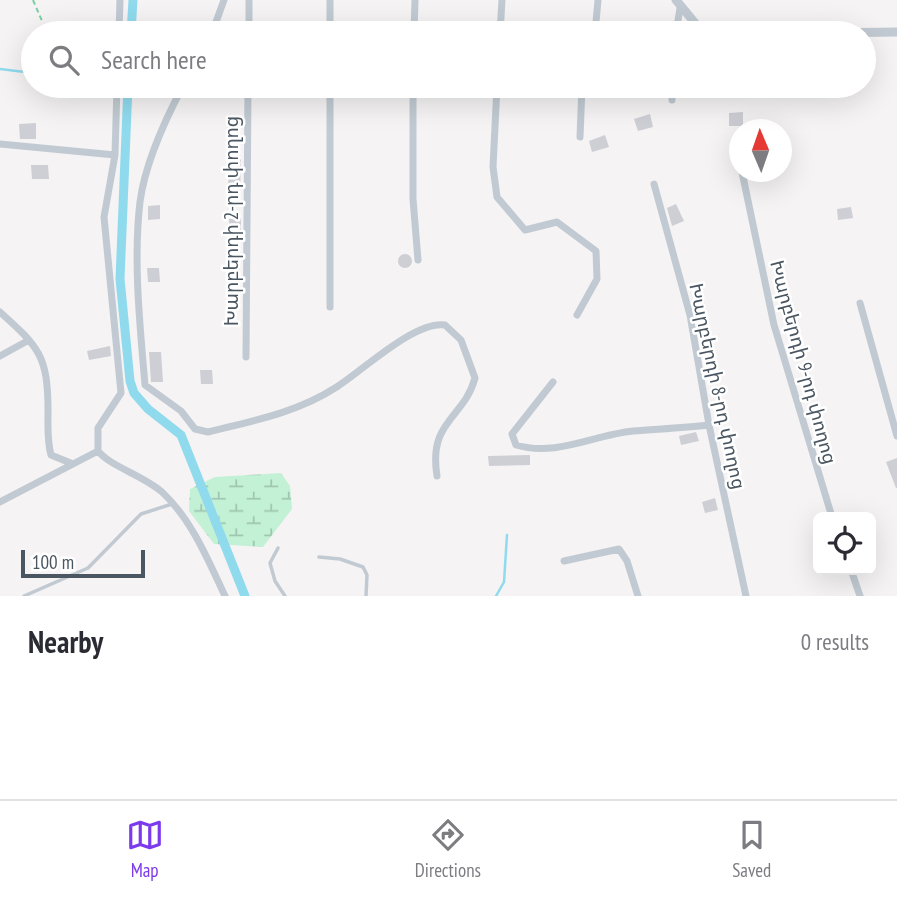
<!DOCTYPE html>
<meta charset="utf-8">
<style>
:root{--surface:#fff;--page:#f7f7f7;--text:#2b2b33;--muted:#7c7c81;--line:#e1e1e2;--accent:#7c3aed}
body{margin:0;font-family:"PT Sans Narrow","Noto Sans Armenian",sans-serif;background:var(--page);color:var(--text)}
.controls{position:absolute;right:21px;bottom:21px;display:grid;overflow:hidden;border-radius:10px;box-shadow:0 7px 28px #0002}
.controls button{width:63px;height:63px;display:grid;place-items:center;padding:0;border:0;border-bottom:2px solid var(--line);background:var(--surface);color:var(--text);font:35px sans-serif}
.compass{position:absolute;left:729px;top:119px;width:63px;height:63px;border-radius:50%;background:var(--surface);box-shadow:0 7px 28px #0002;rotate:358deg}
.scale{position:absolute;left:21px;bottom:18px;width:124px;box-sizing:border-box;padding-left:7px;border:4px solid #4a5661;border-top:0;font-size:19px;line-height:24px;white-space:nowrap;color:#4a5661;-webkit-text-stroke:5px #fff;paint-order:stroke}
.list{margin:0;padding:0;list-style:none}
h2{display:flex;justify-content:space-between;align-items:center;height:91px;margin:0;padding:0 28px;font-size:30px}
h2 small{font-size:23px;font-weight:400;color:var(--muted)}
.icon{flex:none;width:38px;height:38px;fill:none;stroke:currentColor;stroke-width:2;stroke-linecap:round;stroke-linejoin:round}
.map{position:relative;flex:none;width:897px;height:596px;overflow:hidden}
.search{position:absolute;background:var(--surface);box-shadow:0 7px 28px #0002;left:21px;right:21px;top:21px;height:77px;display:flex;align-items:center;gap:18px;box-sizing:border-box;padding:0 24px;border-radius:38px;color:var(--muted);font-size:26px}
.sheet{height:203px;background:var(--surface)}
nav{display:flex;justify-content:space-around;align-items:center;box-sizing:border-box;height:98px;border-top:2px solid var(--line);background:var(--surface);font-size:19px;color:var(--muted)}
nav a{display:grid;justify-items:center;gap:4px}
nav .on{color:var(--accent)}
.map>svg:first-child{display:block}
.wetland{fill:url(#wetland-marsh)}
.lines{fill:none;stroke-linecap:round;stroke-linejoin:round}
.stream{stroke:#90daee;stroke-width:2.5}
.canal{stroke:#90daee;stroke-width:9}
.building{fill:#cdcfd5}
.path{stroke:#7ad0a6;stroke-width:2;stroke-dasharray:5 3.5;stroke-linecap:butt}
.service{stroke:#c1cad2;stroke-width:3.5}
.minor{stroke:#c1cad2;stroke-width:7}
.tertiary{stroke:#c1cad2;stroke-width:9}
.labels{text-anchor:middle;stroke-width:5;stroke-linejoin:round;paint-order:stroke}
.street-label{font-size:19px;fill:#4a5661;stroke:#fff}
</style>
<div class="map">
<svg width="897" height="596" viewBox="0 0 897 596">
<defs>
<pattern id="wetland-marsh" width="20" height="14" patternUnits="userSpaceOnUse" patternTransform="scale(1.75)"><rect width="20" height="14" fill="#c3f1d5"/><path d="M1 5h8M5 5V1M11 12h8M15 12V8" fill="none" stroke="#a0c6b0"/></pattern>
</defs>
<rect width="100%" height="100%" fill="#f5f3f3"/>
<path class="wetland" d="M281,473L290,486L292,509L263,547L214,544L189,511L190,489L215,477Z"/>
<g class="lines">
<path class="stream" d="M0,69L33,73
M84,86L96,92
M496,596L504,582L507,535"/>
<path class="canal" d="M131,33L133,0
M128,86L120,279L130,381L134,393L148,409L181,435L245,596"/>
</g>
<path class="building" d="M743,112V126H729V113Z
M650,114L653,127L638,131L634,119Z
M227,121H239V135H228Z
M36,123V139H20L19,124Z
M605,135L609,147L592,152L589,141Z
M229,159H241L240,195H228Z
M31,165H48L49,179H32Z
M676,204L684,221L672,226L667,208Z
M160,205V219L148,220V206Z
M851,207L853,218L838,220L837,209Z
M241,218V232H230L229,219Z
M398 261a7 7 0 1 1 14 0a7 7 0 1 1-14 0Z
M240,262V276H229L228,263Z
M147,268H159L160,282H148Z
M704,298L708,321L698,323L694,300Z
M110,346L111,356L89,360L87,351Z
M149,352H161L163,382H151Z
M200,370H212L213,384H201Z
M696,432L699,441L681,445L679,436Z
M530,455V465L489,466L488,456Z
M897,458V488H896L886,462Z
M715,498L718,510L705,513L702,502Z"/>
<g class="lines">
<path class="path" d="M33,0L42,21"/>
<path class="service" d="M278,548L270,563L275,581L285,596
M319,557L340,559L363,567L367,575L366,596
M24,596L88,568L141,514L172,504"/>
<path class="minor" d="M119,33L120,0
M212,33L224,0
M249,33V0
M330,33V0
M414,33L415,0
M500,33L502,0
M595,33L598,0
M676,33L680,8
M117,86L115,155L104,217L121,393L98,428V451C111,467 143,475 162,492C192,520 208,560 225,596
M183,86C165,120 145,163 140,202C133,260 140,326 145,385L181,411L195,429L208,432C252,421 296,413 335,388C361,372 415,320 445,325L461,340L475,378C464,419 428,420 437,476
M330,86V307
M413,86V199L418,260
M497,86L493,167L497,197L525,230L557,222L596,251L597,279L577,315
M672,100V86
M580,137L582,86
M0,144L115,155
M739,158L740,161
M742,172L774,325L832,517
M654,184L690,315L709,425L746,596
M860,303L897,436
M0,312C39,347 48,356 48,411C48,425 47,441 51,455L73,464
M0,356L29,340
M246,357L248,86
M553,382L512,434L516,445C556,457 593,435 633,431C658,429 683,428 709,425
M0,502L98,451
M564,561L619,549L627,561L638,596
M851,570L860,596"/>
<path class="tertiary" d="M676,0L699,28L739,33
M824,33L897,32"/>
</g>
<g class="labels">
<g class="street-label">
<text transform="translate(231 221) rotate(-90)" y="7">Խարբերդի 2-րդ փողոց</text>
<text transform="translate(804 362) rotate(75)" y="7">Խարբերդի 9-րդ փողոց</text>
<text transform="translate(718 386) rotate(78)" y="7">Խարբերդի 8-րդ փողոց</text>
</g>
</g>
</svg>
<div class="controls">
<button><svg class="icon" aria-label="locate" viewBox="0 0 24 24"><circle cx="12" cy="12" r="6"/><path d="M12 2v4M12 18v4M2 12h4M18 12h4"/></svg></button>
</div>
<svg class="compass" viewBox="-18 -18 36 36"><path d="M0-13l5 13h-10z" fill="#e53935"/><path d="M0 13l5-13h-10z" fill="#7c7c81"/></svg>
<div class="scale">100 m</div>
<div class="search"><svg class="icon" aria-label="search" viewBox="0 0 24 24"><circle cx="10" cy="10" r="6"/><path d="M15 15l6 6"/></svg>Search here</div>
</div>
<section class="sheet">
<h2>Nearby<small>0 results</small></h2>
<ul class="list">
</ul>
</section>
<nav>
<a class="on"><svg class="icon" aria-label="map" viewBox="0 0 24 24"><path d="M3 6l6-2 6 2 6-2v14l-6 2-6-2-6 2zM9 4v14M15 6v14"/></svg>Map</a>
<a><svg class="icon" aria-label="directions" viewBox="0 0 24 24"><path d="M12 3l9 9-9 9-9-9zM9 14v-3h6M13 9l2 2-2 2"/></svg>Directions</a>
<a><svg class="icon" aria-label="saved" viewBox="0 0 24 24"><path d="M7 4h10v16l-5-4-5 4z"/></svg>Saved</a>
</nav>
